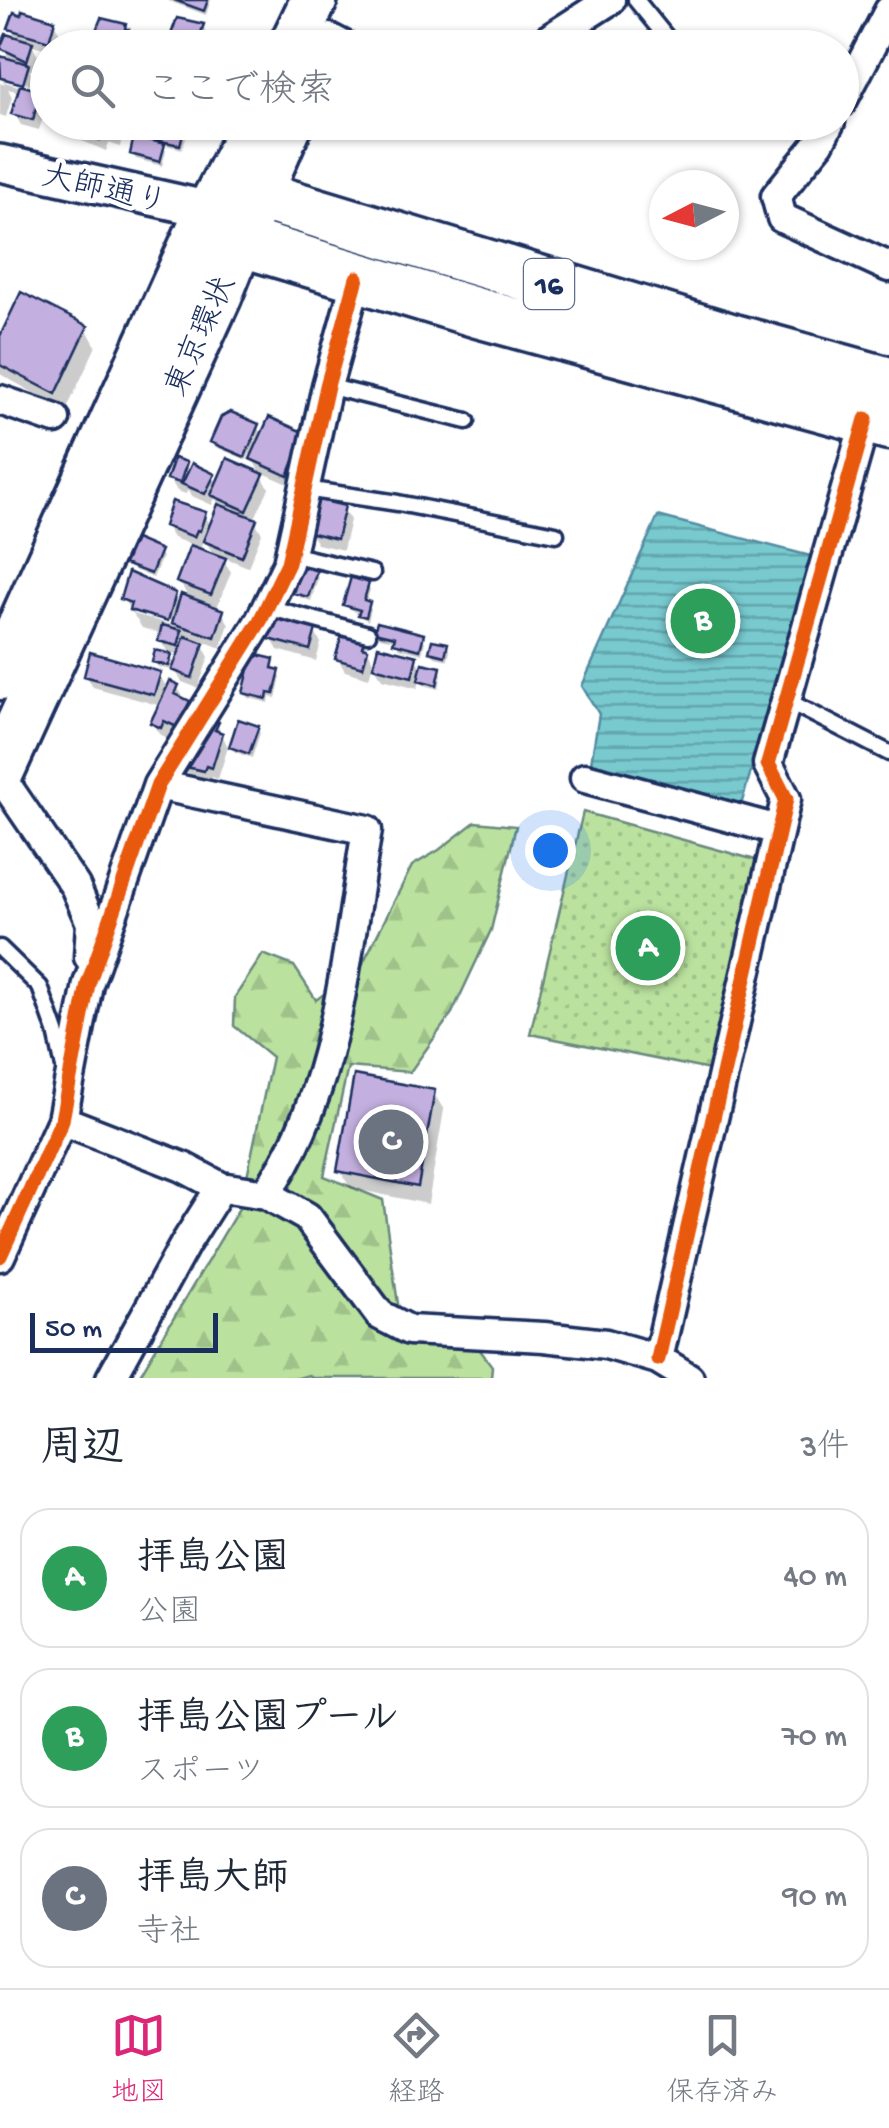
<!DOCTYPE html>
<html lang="ja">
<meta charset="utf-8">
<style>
:root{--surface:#fff;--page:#f2f2f3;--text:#1f2937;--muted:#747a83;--line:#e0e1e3;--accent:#db2777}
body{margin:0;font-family:"Gochi Hand","Klee One",sans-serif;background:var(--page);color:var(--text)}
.compass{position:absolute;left:649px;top:170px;width:90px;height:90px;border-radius:50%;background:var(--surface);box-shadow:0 2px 8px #0004;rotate:264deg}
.scale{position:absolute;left:30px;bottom:25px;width:188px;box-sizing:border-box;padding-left:10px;border:5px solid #1b2f5e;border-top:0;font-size:28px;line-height:35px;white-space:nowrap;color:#1b2f5e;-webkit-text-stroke:8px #fff;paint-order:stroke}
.you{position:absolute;left:550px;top:850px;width:35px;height:35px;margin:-25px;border:8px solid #fff;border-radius:50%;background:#1a73e8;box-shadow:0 0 0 15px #1a73e833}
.badge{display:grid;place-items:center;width:65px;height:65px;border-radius:50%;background:var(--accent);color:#fff;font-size:32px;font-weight:700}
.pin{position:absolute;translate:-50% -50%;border:5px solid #fff;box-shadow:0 2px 10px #0006}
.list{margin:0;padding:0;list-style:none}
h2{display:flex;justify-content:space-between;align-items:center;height:130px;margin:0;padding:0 40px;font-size:42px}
h2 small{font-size:32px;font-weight:400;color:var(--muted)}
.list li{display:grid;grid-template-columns:65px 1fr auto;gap:30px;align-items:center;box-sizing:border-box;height:140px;margin:0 20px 20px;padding:0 20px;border:2px solid var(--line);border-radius:30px}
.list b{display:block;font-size:38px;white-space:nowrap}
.list p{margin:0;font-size:32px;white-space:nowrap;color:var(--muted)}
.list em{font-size:32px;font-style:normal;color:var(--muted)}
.icon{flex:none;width:55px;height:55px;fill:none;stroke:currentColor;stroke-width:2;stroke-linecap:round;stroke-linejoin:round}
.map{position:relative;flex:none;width:889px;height:1378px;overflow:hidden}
.search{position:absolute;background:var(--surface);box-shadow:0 2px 8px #0004;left:30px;right:30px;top:30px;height:110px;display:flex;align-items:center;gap:25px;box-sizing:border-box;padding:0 35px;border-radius:55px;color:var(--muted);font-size:38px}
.sheet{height:610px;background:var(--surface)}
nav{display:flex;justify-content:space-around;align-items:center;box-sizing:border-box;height:140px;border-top:2px solid var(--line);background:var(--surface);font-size:28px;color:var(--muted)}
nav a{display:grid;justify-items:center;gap:5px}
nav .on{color:var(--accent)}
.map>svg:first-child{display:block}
.forest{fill:url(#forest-firs);stroke:#6a887e;stroke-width:2.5}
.park{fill:url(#park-dots);stroke:#6a887e;stroke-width:2.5}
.water{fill:url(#water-rules);stroke:#538ca2;stroke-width:2.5}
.shadow{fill:#0003;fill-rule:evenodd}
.building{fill:#c4b0e0;stroke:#1b2f5e;stroke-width:2.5}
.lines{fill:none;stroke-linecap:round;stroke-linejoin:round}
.service-casing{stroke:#1b2f5e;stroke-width:21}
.minor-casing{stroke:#1b2f5e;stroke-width:35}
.tertiary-casing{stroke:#1b2f5e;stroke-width:42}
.primary-casing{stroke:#1b2f5e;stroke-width:52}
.trunk-casing{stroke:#1b2f5e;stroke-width:55}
.service{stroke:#fff;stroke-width:14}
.minor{stroke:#fff;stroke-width:28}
.tertiary{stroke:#fff;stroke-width:35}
.primary{stroke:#fff;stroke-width:45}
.trunk{stroke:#fff;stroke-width:48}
.cycleway-casing{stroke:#fff;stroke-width:21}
.cycleway{stroke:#e8590c;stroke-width:15}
.labels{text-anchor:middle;stroke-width:9;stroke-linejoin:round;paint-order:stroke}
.shield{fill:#fff;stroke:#5f6d8e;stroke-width:2.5}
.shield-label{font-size:30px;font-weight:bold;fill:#1b2f5e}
.street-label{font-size:32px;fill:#1b2f5e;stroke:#fff}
</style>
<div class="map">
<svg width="889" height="1378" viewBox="0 0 889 1378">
<defs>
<pattern id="forest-firs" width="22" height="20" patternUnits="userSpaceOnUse" patternTransform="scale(2.5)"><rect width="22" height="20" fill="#bae29e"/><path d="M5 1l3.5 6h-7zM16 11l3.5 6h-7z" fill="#9fc28a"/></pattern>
<pattern id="park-dots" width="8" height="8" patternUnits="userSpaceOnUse" patternTransform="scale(2.5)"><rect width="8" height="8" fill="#bae29e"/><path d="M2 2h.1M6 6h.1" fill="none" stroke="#9fc28a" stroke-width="1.8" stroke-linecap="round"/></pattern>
<pattern id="water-rules" width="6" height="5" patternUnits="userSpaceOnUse" patternTransform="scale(2.5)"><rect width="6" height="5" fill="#78cacf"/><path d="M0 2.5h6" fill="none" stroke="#62a4ab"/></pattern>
</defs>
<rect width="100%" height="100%" fill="#fff"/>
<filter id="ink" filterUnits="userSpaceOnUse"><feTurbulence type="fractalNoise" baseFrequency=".01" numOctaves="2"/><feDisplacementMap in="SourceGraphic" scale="20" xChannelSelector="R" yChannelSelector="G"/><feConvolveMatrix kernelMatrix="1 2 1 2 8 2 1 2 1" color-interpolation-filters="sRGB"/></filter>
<g filter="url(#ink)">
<path class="forest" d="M475,822L516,826L491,930L452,1013L410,1072L348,1067L324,1176L383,1200L399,1311L477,1346L492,1366L491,1378H312L309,1375L298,1378H138L241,1205L272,1057L234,1026L235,997L263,954L294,966L316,1000L362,965L412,866L439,850Z"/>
<path class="park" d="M583,812L766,863L715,1071L530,1034Z"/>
<path class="water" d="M658,516L814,557L736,822L589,775L599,714L582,686Z"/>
<path class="shadow" d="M166,0H211L206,15Z
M54,22L60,34L57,48L48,49L32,45L38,56L34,71L29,70L34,78L32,85L5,77V82L48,95V120L43,118L39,130L21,125L14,113L20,92L8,89L12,97L6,117L0,115V83L5,85L0,75V59L11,62L3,48L18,40L11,29Z
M124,26L133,48L92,47Z
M202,26L209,38L206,48H169Z
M69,122H144L158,126L159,122H185L182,132L186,138L182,149L162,144L166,151L162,166L136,159L133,154L136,137L123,134L120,147L109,143L106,151L75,138Z
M86,328L96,346L66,411L0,374V342Z
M257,426L263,436L304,435L295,487L259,471L250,454L247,460L216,447L213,442Z
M185,465L190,473L213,476L218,484L262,476L269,488L254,520L262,533L248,567L221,556L231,572L216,610L222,612L229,624L221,648L200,640L209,657L198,688L182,682L175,670L181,655L168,652L161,640L162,634L142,628L123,599L175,595L180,605L190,600L179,581L193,545L173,538L166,526L204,514L211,526L220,506L215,498L212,505L192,496L188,489L186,494L177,491L170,479ZM204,538L215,557L199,551ZM134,609L180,623L179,627L134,614Z
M343,508L350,520L343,550L317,544L310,532Z
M159,552L162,557L153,578L130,568L127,563Z
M315,573L318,578L311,601L299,597L296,592Z
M367,585L370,590L366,603L371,609L368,621L345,605Z
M314,631L321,643L316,661L278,650L271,638Z
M377,632L422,637L425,642L422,654L399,648L397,641L380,637Z
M363,639L375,666L415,658L423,671L439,669L442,674L439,689L424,685L420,679L418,688L382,679L373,663L369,678L345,671L338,659Z
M447,646L450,651L448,660L435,657L432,652Z
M170,657L173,662L171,670L158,667L155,662Z
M273,662L275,671L281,677L276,698L270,697L269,703L249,698L246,693Z
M159,674L168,690L177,687L195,715L184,737L171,731L167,739L159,734L152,723L161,706L93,687L86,675Z
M211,721L217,724L228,747L218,779L212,777L210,782L191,778L184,766Z
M257,728L260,733L252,758L235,752L232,746Z
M433,1092L444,1110L428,1204L350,1188L340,1170Z"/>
<path class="building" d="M174,0H208L204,11Z
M22,10L55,20L49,41L8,29L14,12L21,15Z
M101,18L126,24L125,29H129L125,48H89Z
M177,18L204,24L196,48H166Z
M6,34L33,42L27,61L0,48Z
M0,56L29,64L23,84L1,78Z
M20,85L48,93L45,110L36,108L33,120L11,114Z
M66,122H132L131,127L117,124L114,136L103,133L100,140L65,126Z
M137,122H154L184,130L180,145L136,136Z
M134,136L165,144L160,162L130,154Z
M21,292L88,326L56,394L0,365V336Z
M231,412L259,424L245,457L210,442L221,417Z
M269,417L305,433L288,476L250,459Z
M174,458L187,462L180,483L167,479Z
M227,458L264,474L247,511L211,495Z
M192,463L215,474L205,494L182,484Z
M315,499L345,506L337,539L308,532Z
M172,501L206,512L200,531L197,530L194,537L164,526Z
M218,504L257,519L242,557L203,541Z
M135,539L161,550L151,574L124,564Z
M190,545L226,558L211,595L176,582Z
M302,566L317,571L308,597L293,593Z
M128,572L176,593L168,621L129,610L131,603L120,599Z
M351,577L369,583L364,600L370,602L366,617L358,615L360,610L343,605Z
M181,594L224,610L215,637L172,623Z
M274,618L316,629L310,650L269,639Z
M377,622L424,634L420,650L393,643L395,637L374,632Z
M162,625L182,630L178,646L158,641Z
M343,631L365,637L362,647L368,649L363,667L335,659Z
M185,636L204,643L192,678L172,670Z
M432,640L448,643L445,656L429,652Z
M378,646L417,656L412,677L373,667Z
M155,650L172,654L169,666L152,662Z
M90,652L161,672L154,695L84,676Z
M253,654L274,659L272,668L280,670L274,694L268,693L267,699L243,693Z
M422,663L441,667L437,685L418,680Z
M170,681L179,685L175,694L190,701L177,727L164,721L161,728L150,723Z
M210,717L219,722L215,730L223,733L212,768L206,766L204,771L181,766L207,728L210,729L205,725Z
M238,719L259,726L249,754L229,747Z
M354,1075L435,1090L418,1187L337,1171Z"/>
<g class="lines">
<g class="service-casing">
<path id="service" d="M636,0L675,48
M737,122L741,128
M327,386L467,421
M305,489L398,503L556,534
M290,554L372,573
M267,607L368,634
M784,699L889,753
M0,948L40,987L56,1032L65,1072"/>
</g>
<g class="minor-casing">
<path id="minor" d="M329,38L348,48
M535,48L610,0
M842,101L889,11
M830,122L819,143L776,196L782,218L889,267
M0,400L55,419
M0,776L75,886L91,923L89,957
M585,778L778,830
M158,785L367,830C346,952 338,1090 266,1194
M62,1120L183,1167L221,1187L266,1194L307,1217L380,1315L409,1330L544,1337L606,1344L658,1359L689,1378
M0,1256L62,1120L88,984L158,785L260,621L288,563L327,386L357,278
M658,1359L786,799L768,764L866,419
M111,1378L185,1244L221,1187"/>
</g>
<g class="tertiary-casing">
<path id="tertiary" d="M0,163L210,210"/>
</g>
<g class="primary-casing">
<path id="primary" d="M291,48L314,0
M210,210L255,122
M243,231L290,122"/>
</g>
<g class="trunk-casing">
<path id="trunk" d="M239,241L478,313L889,425
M0,675L210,210L258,195L737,340L889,382
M0,770L217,296L239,241"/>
</g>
<use href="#service" class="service"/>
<use href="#minor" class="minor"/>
<use href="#tertiary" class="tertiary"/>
<use href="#primary" class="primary"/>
<use href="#trunk" class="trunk"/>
<g class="cycleway-casing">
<path id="cycleway" d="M0,1256L62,1120L88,984L158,785L260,621L288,563L327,386L357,278
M658,1359L786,799L768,764L866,419"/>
</g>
<use href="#cycleway" class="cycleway"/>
</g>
</g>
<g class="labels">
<rect class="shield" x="524" y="259" width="50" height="50" rx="8"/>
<g class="shield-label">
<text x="549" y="294">16</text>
</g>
<g class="street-label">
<text transform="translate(105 187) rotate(13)" y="11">大師通り</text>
<text transform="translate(198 335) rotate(-66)" y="11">東京環状</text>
</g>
</g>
</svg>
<svg class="compass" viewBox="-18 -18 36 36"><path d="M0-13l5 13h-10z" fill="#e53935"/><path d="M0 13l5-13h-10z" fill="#747a83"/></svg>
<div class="scale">50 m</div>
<div class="you"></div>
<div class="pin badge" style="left:648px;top:948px;background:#2e9e5b">A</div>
<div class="pin badge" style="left:703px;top:621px;background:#2e9e5b">B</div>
<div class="pin badge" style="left:391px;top:1142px;background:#6b7280">C</div>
<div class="search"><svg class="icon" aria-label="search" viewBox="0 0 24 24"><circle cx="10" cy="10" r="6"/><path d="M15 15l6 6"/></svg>ここで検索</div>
</div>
<section class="sheet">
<h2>周辺<small>3件</small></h2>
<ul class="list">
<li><span class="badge" style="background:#2e9e5b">A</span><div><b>拝島公園</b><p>公園</p></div><em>40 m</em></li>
<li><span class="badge" style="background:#2e9e5b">B</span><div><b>拝島公園プール</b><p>スポーツ</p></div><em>70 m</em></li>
<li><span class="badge" style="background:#6b7280">C</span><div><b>拝島大師</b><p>寺社</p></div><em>90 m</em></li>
</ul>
</section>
<nav>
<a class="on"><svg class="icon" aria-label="map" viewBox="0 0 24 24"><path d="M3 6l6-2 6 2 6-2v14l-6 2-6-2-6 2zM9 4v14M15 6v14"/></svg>地図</a>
<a><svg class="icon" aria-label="directions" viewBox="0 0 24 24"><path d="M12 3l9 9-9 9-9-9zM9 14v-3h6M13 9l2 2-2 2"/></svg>経路</a>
<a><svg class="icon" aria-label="saved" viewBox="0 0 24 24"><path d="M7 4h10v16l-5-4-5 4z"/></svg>保存済み</a>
</nav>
